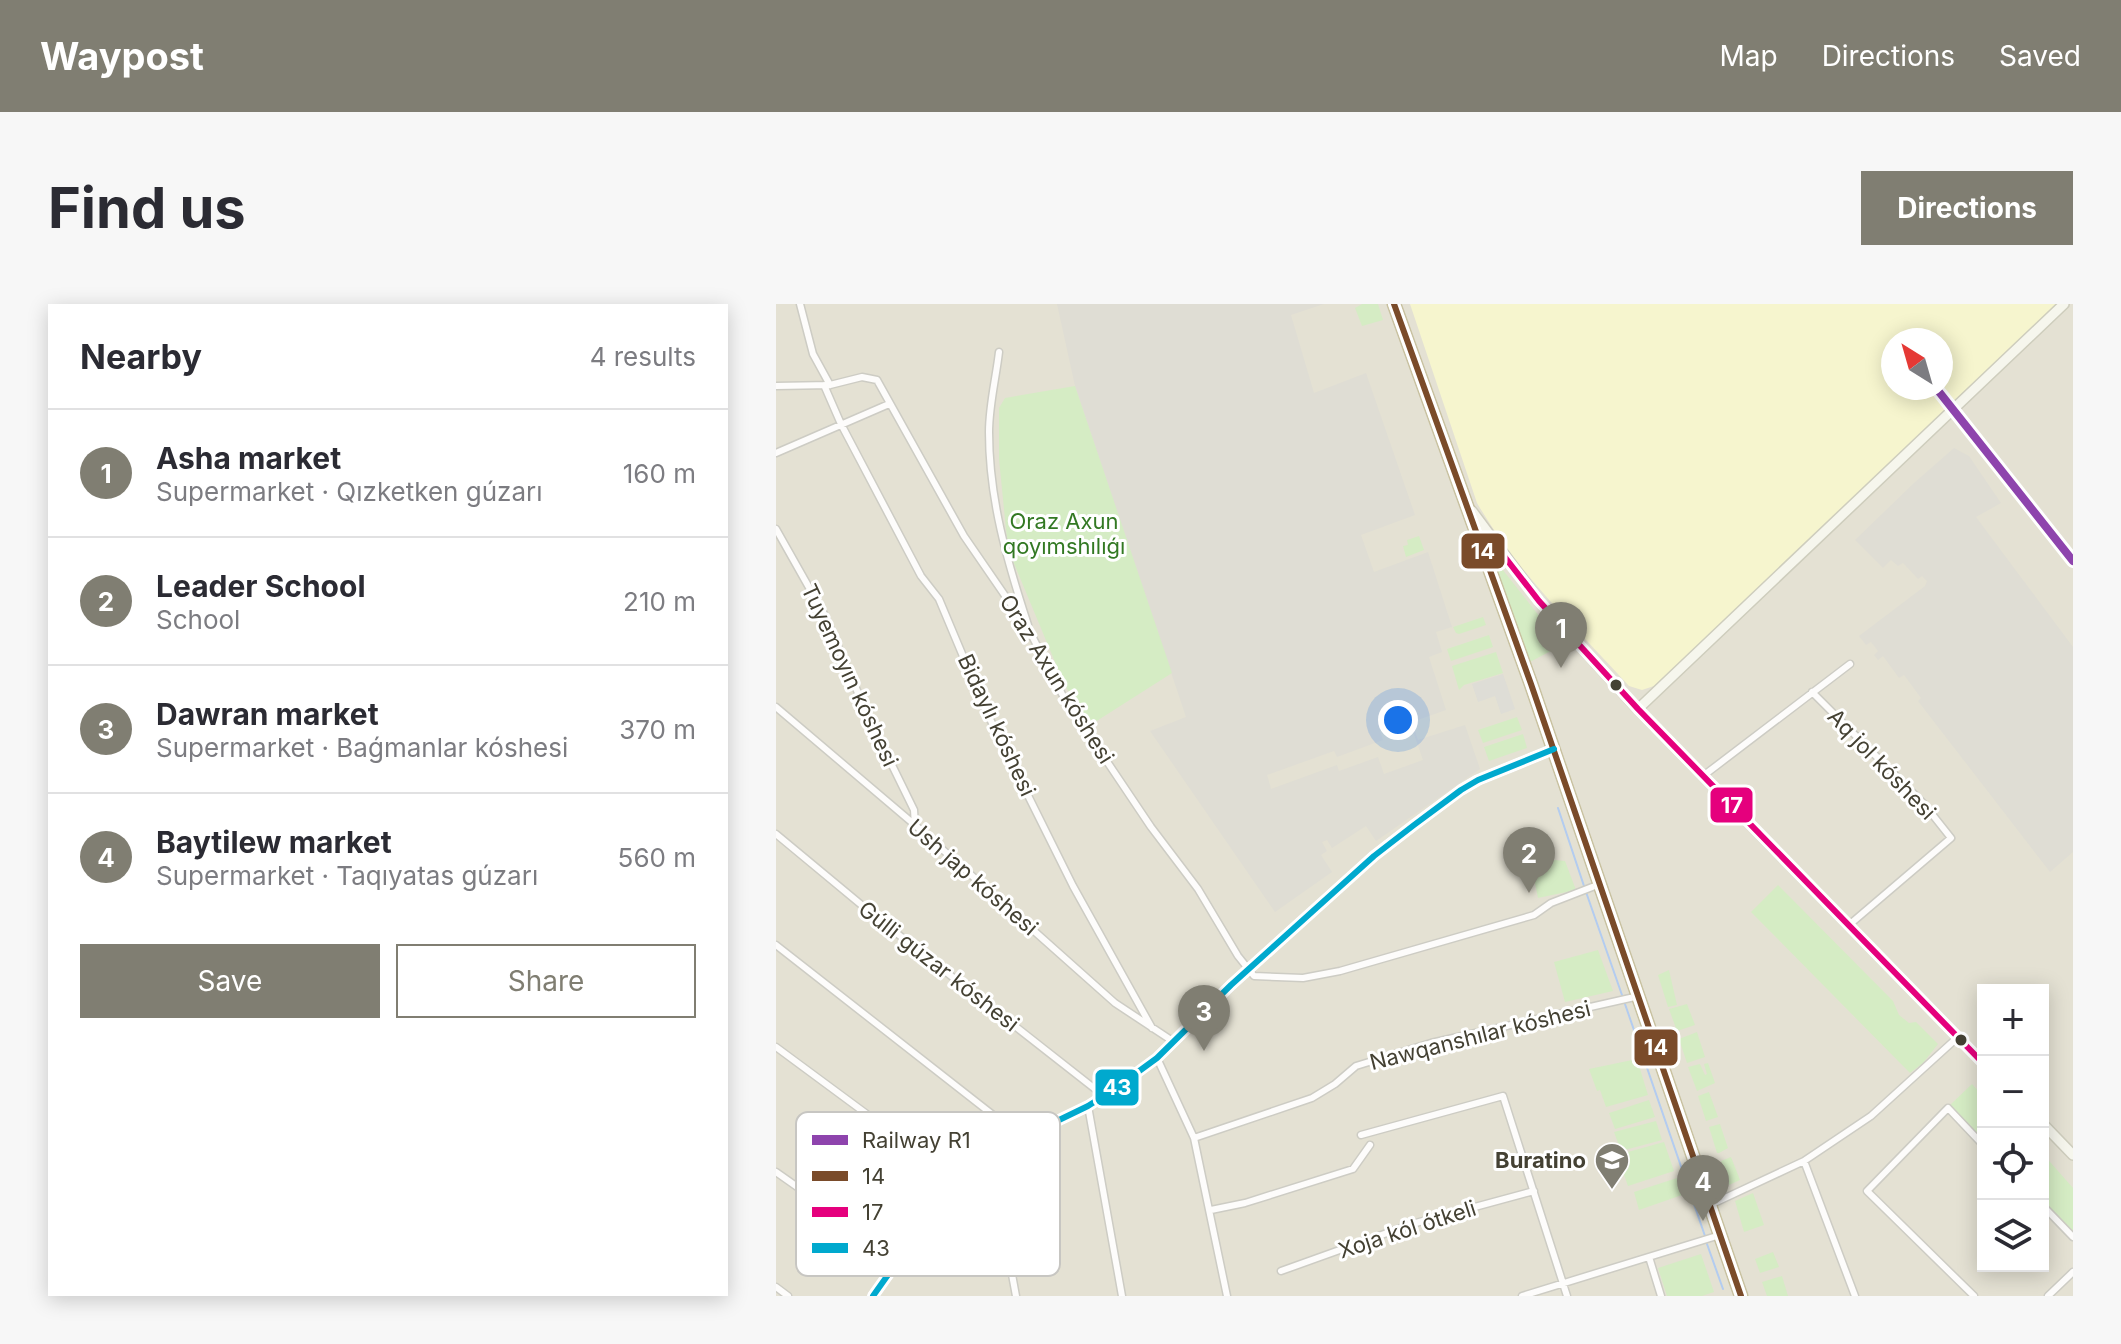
<!DOCTYPE html>
<meta charset="utf-8">
<style>
:root{--surface:#fff;--page:#f7f7f7;--text:#2b2b33;--muted:#7c7c81;--line:#e1e1e2;--accent:#807e72}
body{margin:0;font-family:Inter,sans-serif;background:var(--page);color:var(--text)}
.controls{position:absolute;right:24px;bottom:24px;display:grid;overflow:hidden;border-radius:0px;box-shadow:0 4px 20px #0003}
.controls button{width:72px;height:72px;display:grid;place-items:center;padding:0;border:0;border-bottom:2px solid var(--line);background:var(--surface);color:var(--text);font:40px sans-serif}
.compass{position:absolute;left:1105px;top:24px;width:72px;height:72px;border-radius:50%;background:var(--surface);box-shadow:0 4px 20px #0003;rotate:323deg}
.you{position:absolute;left:622px;top:416px;width:28px;height:28px;margin:-20px;border:6px solid #fff;border-radius:50%;background:#1a73e8;box-shadow:0 0 0 12px #1a73e833}
.badge{display:grid;place-items:center;width:52px;height:52px;border-radius:50%;background:var(--accent);color:#fff;font-size:26px;font-weight:700}
.pin{position:absolute;translate:-50% -66px;filter:drop-shadow(0 2px 4px #0008)}
.pin::after{content:'';position:absolute;top:42px;width:28px;height:24px;background:inherit;clip-path:polygon(0 0,100% 0,50% 100%)}
.list{margin:0;padding:0;list-style:none}
h2{display:flex;justify-content:space-between;align-items:center;height:104px;margin:0;padding:0 32px;font-size:34px}
h2 small{font-size:26px;font-weight:400;color:var(--muted)}
.list li{display:grid;grid-template-columns:52px 1fr auto;gap:24px;align-items:center;box-sizing:border-box;height:128px;padding:0 32px;border-top:2px solid var(--line)}
.list b{display:block;font-size:30px;white-space:nowrap}
.list p{margin:0;font-size:26px;white-space:nowrap;color:var(--muted)}
.list em{font-size:26px;font-style:normal;color:var(--muted)}
.actions{display:flex;gap:16px;padding:24px 32px}
.actions a{flex:1;padding:18px 0;border:2px solid var(--accent);border-radius:0px;text-align:center;font-size:28px;color:var(--accent)}
.actions .main{background:var(--accent);color:#fff}
.icon{flex:none;width:44px;height:44px;fill:none;stroke:currentColor;stroke-width:2;stroke-linecap:round;stroke-linejoin:round}
.map{position:relative;flex:none;width:1297px;height:992px;overflow:hidden;border-radius:0px}
header{display:flex;align-items:center;gap:48px;box-sizing:border-box;height:112px;padding:0 40px;background:var(--accent);color:#fff}
header strong{font-size:38px}
nav{display:flex;gap:44px;margin-inline-start:auto;font-size:28px}
.intro{display:flex;align-items:center;justify-content:space-between;box-sizing:border-box;height:192px;padding:0 48px}
h1{margin:0;font-size:56px}
.button{padding:20px 36px;border-radius:0px;background:var(--accent);color:#fff;font-size:28px;font-weight:700}
main{display:flex;gap:48px;padding:0 48px}
aside{flex:1;background:var(--surface);border-radius:0px;box-shadow:0 4px 20px #0003}
.map>svg:first-child{display:block}
.residential{fill:#e4e1d3;fill-rule:evenodd}
.industrial{fill:#dfddd4;fill-rule:evenodd}
.green{fill:#d5ecc4}
.sand{fill:#f6f5ce;fill-rule:evenodd}
.parking{fill:#deddd6}
.lines{fill:none;stroke-linecap:round;stroke-linejoin:round}
.stream{stroke:#b3ccf0;stroke-width:2}
.street-casing{stroke:#cdccc4;stroke-width:9}
.secondary-casing{stroke:#cecdbd;stroke-width:12}
.highway-casing{stroke:#c8c1a0;stroke-width:15}
.street{stroke:#fdfcfb;stroke-width:6}
.secondary{stroke:#f6f6ed;stroke-width:9}
.highway{stroke:#ece8d7;stroke-width:12}
.bus-1-casing{stroke:#fff;stroke-width:12}
.bus-2-casing{stroke:#fff;stroke-width:12}
.bus-3-casing{stroke:#fff;stroke-width:12}
.bus-1{stroke:#7a4b2a;stroke-width:6}
.bus-2{stroke:#e5007d;stroke-width:6}
.bus-3{stroke:#00a9ce;stroke-width:6}
.rail-1-casing{stroke:#fff;stroke-width:14}
.rail-1{stroke:#8e44ad;stroke-width:8}
.bus-dot{fill:#444133;stroke:#fff;stroke-width:3}
.labels{text-anchor:middle;stroke-width:6;stroke-linejoin:round;paint-order:stroke}
.park-label{font-size:22px;fill:#337923;stroke:#fff}
.street-label{font-size:22px;fill:#444133;stroke:#fff}
.poi-label{font-size:22px;font-weight:bold;fill:#444133;stroke:#fff;text-anchor:end}
.key{fill:#fff;stroke:#c7c6c2;stroke-width:2}
.key-label{font-size:22px;fill:#444133}
.line-badge{stroke:#fff;stroke-width:3}
.badge-label{font-size:22px;text-anchor:middle;font-weight:bold;fill:#fff}
</style>
<header>
<strong>Waypost</strong>
<nav><a>Map</a><a>Directions</a><a>Saved</a></nav>
</header>
<div class="intro"><h1>Find us</h1><a class="button">Directions</a></div>
<main>
<aside>
<h2>Nearby<small>4 results</small></h2>
<ul class="list">
<li><span class="badge">1</span><div><b>Asha market</b><p>Supermarket · Qızketken gúzarı</p></div><em>160 m</em></li>
<li><span class="badge">2</span><div><b>Leader School</b><p>School</p></div><em>210 m</em></li>
<li><span class="badge">3</span><div><b>Dawran market</b><p>Supermarket · Baǵmanlar kóshesi</p></div><em>370 m</em></li>
<li><span class="badge">4</span><div><b>Baytilew market</b><p>Supermarket · Taqıyatas gúzarı</p></div><em>560 m</em></li>
</ul>
<div class="actions"><a class="main">Save</a><a>Share</a></div>
</aside>
<div class="map">
<svg width="1297" height="992" viewBox="0 0 1297 992">
<rect width="100%" height="100%" fill="#efeee6"/>
<path class="residential" d="M0,0H1297V992H0ZM1117,36H1165V84H1117ZM1207,686H1267V962H1207Z"/>
<path class="industrial" d="M281,0H548L515,11L538,89L590,69L639,211L585,231L598,268L652,248L676,323L660,328L666,348L653,353L670,406L636,418L642,436L689,421L704,465L600,537L590,522L556,544L551,536L546,538L551,547L545,551L556,568L499,608L374,427L410,413L299,82ZM633,416L647,456L608,470L602,453L563,467L561,461L495,485L491,471L558,447L561,453L607,436L604,427Z
M1178,144L1193,152L1225,199L1200,213L1297,343V548L1274,568L1142,397L1145,394L1128,371L1123,374L1107,352L1102,356L1098,351L1102,347L1095,338L1090,341L1083,332L1149,282L1151,277L1146,272L1142,275L1127,259L1122,262L1115,256L1107,264L1079,236L1138,179Z"/>
<path class="green" d="M586,0H602L607,16L586,22L579,4Z
M299,82L396,369L316,420L289,382L232,245L223,155V104L229,94Z
M643,232L648,246L630,253L627,242L632,241L631,236Z
M715,251L786,341L754,358Z
M707,313L710,321L683,330L680,329L677,323Z
M713,331L717,343L675,357L671,345Z
M720,348L727,369L688,381L683,386L676,362Z
M741,413L746,426L707,439L702,426Z
M747,430L751,444L713,457L708,443Z
M779,556L789,557L800,586L762,594L755,560Z
M1002,581L1117,697L1123,711L1133,719L1140,718L1162,740L1147,759L1134,769L975,608Z
M822,646L837,687L789,698L778,658Z
M893,666L901,701L892,703L882,671Z
M911,700L919,721L901,727L893,705Z
M921,728L929,753L911,759L903,735Z
M861,755L872,791L830,803L824,786L821,787L813,765Z
M932,759L939,779L921,787L912,763L924,760L929,771L931,770L928,760Z
M1196,780L1207,792V836L1173,802Z
M933,788L942,813L930,817L922,792Z
M873,796L879,813L839,825L833,809Z
M880,817L886,836L845,847L838,828Z
M944,820L952,844L943,849H941L933,823Z
M888,838L898,867L852,882L841,851Z
M1267,850L1297,884V927L1267,897Z
M955,853L964,876L953,881L945,857Z
M901,874L906,891L863,906L858,888Z
M977,889L988,921L968,928L959,897Z
M997,948L1003,963L984,969L979,955Z
M925,950L938,988L926,992H891L882,964Z
M1006,972L1012,992H991L986,978Z"/>
<path class="sand" d="M634,0H1286L878,382L866,386L853,382C799,323 741,268 701,199ZM1117,36H1165V84H1117Z"/>
<path class="parking" d="M727,370L739,405L725,410L719,392L702,398L696,380Z"/>
<g class="lines">
<path class="stream" d="M782,504L808,582
M810,588L846,691
M849,700L929,932
M931,940L947,985"/>
<g class="street-casing">
<path id="street" d="M24,0L37,50L54,81
M223,48C220,74 213,101 213,128C213,195 231,257 252,321
M48,81L65,120L145,272L163,295L210,407L297,582L376,724
M0,82L54,81L86,73L101,76L188,232L254,328L287,392L375,523L422,585L462,652L478,672L527,674L564,667L758,611L775,599L824,580
M0,149L113,100
M0,225L48,310L92,412L138,506L139,521
M1036,388L1148,500L1175,534L1073,621
M0,403L139,521L339,699L398,738
M927,472L1074,360
M0,530L100,613L328,792
M0,641L240,829
M0,743L161,862
M381,754L418,834L451,992
M312,802L346,992
M585,831L727,792L791,992
M418,834L536,794L559,780L580,762L655,739L863,692
M211,836L240,992
M1028,857L1079,992
M0,868L125,956
M934,901L1028,857L1095,812L1182,733
M1267,902L1297,933
M435,906L469,899L577,865L594,841
M873,953L885,992
M505,967L636,920L758,887
M0,983L12,992
M746,992L944,931
M1198,992L1091,887L1172,804L1207,841
M1272,992L1297,968"/>
</g>
<g class="secondary-casing">
<path id="secondary" d="M696,207L763,297L857,400L1207,759
M862,405L1288,0
M1267,820L1297,851
M97,992L143,927L149,915L161,862L173,851L211,836L281,817L312,802L340,784L381,754L455,681L598,552L638,521L685,486L702,476L778,445"/>
</g>
<g class="highway-casing">
<path id="highway" d="M618,0L755,380L965,992"/>
</g>
<use href="#street" class="street"/>
<use href="#secondary" class="secondary"/>
<use href="#highway" class="highway"/>
<g class="bus-1-casing">
<path id="bus-1" d="M618,0L755,380L965,992"/>
</g>
<g class="bus-2-casing">
<path id="bus-2" d="M714,234L763,297L862,405L1207,759"/>
</g>
<g class="bus-3-casing">
<path id="bus-3" d="M97,992L143,927L149,915L161,862L173,851L211,836L281,817L312,802L340,784L381,754L455,681L598,552L638,521L685,486L702,476L778,445"/>
</g>
<use href="#bus-1" class="bus-1"/>
<use href="#bus-2" class="bus-2"/>
<use href="#bus-3" class="bus-3"/>
<g class="rail-1-casing">
<path id="rail-1" d="M1160,84L1297,257"/>
</g>
<use href="#rail-1" class="rail-1"/>
</g>
<defs>
<g id="school-pin" transform="scale(1.8)"><path d="M0 17L-7.5 6A9.5 9.5 0 1 1 7.5 6Z" fill="#807e72" stroke="#fff"/><path d="M0-5L7-2L0 1L-7-2ZM-4 1L0 2.5L4 1V4Q0 6-4 4Z" fill="#fff"/></g>
</defs>
<g fill-rule="evenodd">
<use href="#school-pin" x="836" y="856"/>
</g>
<g class="bus-dot">
<circle cx="840" cy="381" r="7"/>
<circle cx="1185" cy="736" r="7"/>
</g>
<g class="labels">
<g class="park-label">
<text x="288" y="225">Oraz Axun<tspan x="288" dy="25">qoyımshılıǵı</tspan></text>
</g>
<g class="street-label">
<text transform="translate(74 371) rotate(65)" y="8">Tuyemoyın kóshesi</text>
<text transform="translate(281 375) rotate(58)" y="8">Oraz Axun kóshesi</text>
<text transform="translate(221 421) rotate(65)" y="8">Bidaylı kóshesi</text>
<text transform="translate(1106 460) rotate(46)" y="8">Aq jol kóshesi</text>
<text transform="translate(197 573) rotate(41)" y="8">Ush jap kóshesi</text>
<text transform="translate(163 662) rotate(38)" y="8">Gúlli gúzar kóshesi</text>
<text transform="translate(704 731) rotate(-14)" y="8">Nawqanshılar kóshesi</text>
<text transform="translate(631 925) rotate(-18)" y="8">Xoja kól ótkeli</text>
</g>
<g class="poi-label">
<text x="810" y="864">Buratino</text>
</g>
</g>
<rect x="20" y="808" width="264" height="164" rx="12" class="key"/>
<rect x="36" y="831" width="36" height="10" fill="#8e44ad"/>
<rect x="36" y="867" width="36" height="10" fill="#7a4b2a"/>
<rect x="36" y="903" width="36" height="10" fill="#e5007d"/>
<rect x="36" y="939" width="36" height="10" fill="#00a9ce"/>
<g class="key-label">
<text x="86" y="844">Railway R1</text>
<text x="86" y="880">14</text>
<text x="86" y="916">17</text>
<text x="86" y="952">43</text>
</g>
<g class="line-badge">
<rect x="684" y="228" width="46" height="38" rx="8" fill="#7a4b2a"/>
<rect x="933" y="482" width="45" height="38" rx="8" fill="#e5007d"/>
<rect x="857" y="724" width="46" height="39" rx="8" fill="#7a4b2a"/>
<rect x="318" y="764" width="46" height="39" rx="8" fill="#00a9ce"/>
</g>
<g class="badge-label">
<text x="707" y="255">14</text>
<text x="956" y="509">17</text>
<text x="880" y="751">14</text>
<text x="341" y="791">43</text>
</g>
</svg>
<div class="controls">
<button>+</button>
<button>−</button>
<button><svg class="icon" aria-label="locate" viewBox="0 0 24 24"><circle cx="12" cy="12" r="6"/><path d="M12 2v4M12 18v4M2 12h4M18 12h4"/></svg></button>
<button><svg class="icon" aria-label="layers" viewBox="0 0 24 24"><path d="M12 4l9 5-9 5-9-5zM3 14l9 5 9-5"/></svg></button>
</div>
<svg class="compass" viewBox="-18 -18 36 36"><path d="M0-13l5 13h-10z" fill="#e53935"/><path d="M0 13l5-13h-10z" fill="#7c7c81"/></svg>
<div class="you"></div>
<div class="pin badge" style="left:785px;top:364px">1</div>
<div class="pin badge" style="left:753px;top:589px">2</div>
<div class="pin badge" style="left:428px;top:747px">3</div>
<div class="pin badge" style="left:927px;top:917px">4</div>
</div>
</main>
